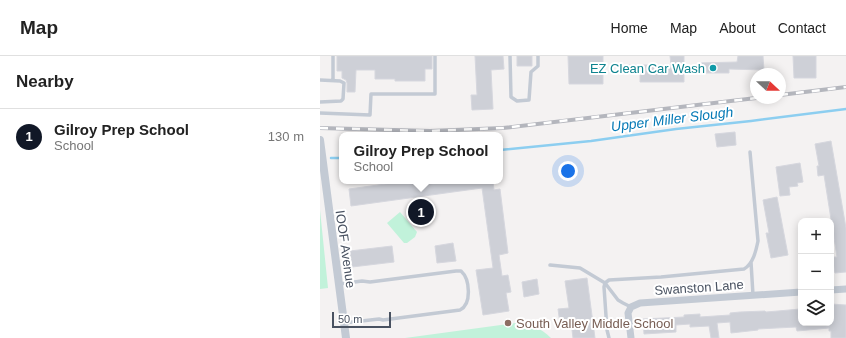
<!DOCTYPE html>
<meta charset="utf-8">
<style>
:root{--surface:#fff;--page:#f2f2f2;--text:#222;--muted:#767676;--line:#e0e0e0;--accent:#111827}
body{margin:0;font-family:Arial,sans-serif;background:var(--page);color:var(--text)}
.controls{position:absolute;right:12px;bottom:12px;display:grid;overflow:hidden;border-radius:8px;box-shadow:0 2px 10px #0003}
.controls button{width:36px;height:36px;display:grid;place-items:center;padding:0;border:0;border-bottom:1px solid var(--line);background:var(--surface);color:var(--text);font:20px sans-serif}
.compass{position:absolute;left:430px;top:12px;width:36px;height:36px;border-radius:50%;background:var(--surface);box-shadow:0 2px 10px #0003;rotate:112deg}
.scale{position:absolute;left:12px;bottom:10px;width:59px;box-sizing:border-box;padding-left:4px;border:2px solid #495261;border-top:0;font-size:11px;line-height:14px;white-space:nowrap;color:#495261;-webkit-text-stroke:3px #fff;paint-order:stroke}
.you{position:absolute;left:248px;top:115px;width:14px;height:14px;margin:-10px;border:3px solid #fff;border-radius:50%;background:#1a73e8;box-shadow:0 0 0 6px #1a73e833}
.badge{display:grid;place-items:center;width:26px;height:26px;border-radius:50%;background:var(--accent);color:#fff;font-size:13px;font-weight:700}
.pin{position:absolute;translate:-50% -50%;border:2px solid #fff;box-shadow:0 1px 4px #0006}
.popup{position:absolute;left:19px;top:76px;width:164px;height:52px;box-sizing:border-box;display:grid;place-content:center;border-radius:8px;background:var(--surface);filter:drop-shadow(0 1px 3px #0005);font-size:13px;white-space:nowrap;color:var(--muted)}
.popup b{font-size:15px;color:var(--text)}
.popup::after{content:'';position:absolute;left:50%;top:100%;margin-left:-8px;border:8px solid transparent;border-top-color:var(--surface)}
.list{margin:0;padding:0;list-style:none}
h2{display:flex;justify-content:space-between;align-items:center;height:52px;margin:0;padding:0 16px;font-size:17px}
h2 small{font-size:13px;font-weight:400;color:var(--muted)}
.list li{display:grid;grid-template-columns:26px 1fr auto;gap:12px;align-items:center;box-sizing:border-box;height:56px;padding:0 16px;border-top:1px solid var(--line)}
.list b{display:block;font-size:15px;white-space:nowrap}
.list p{margin:0;font-size:13px;white-space:nowrap;color:var(--muted)}
.list em{font-size:13px;font-style:normal;color:var(--muted)}
.icon{flex:none;width:22px;height:22px;fill:none;stroke:currentColor;stroke-width:2;stroke-linecap:round;stroke-linejoin:round}
.map{position:relative;flex:none;width:526px;height:282px;overflow:hidden}
header{display:flex;align-items:center;gap:24px;box-sizing:border-box;height:56px;padding:0 20px;background:var(--surface);border-bottom:1px solid var(--line)}
header strong{font-size:19px}
nav{display:flex;gap:22px;margin-inline-start:auto;font-size:14px}
main{display:flex}
aside{flex:1;background:var(--surface)}
.map>svg:first-child{display:block}
.green{fill:#c1f2da}
.lines{fill:none;stroke-linecap:round;stroke-linejoin:round}
.stream{stroke:#8ccef0;stroke-width:2.5}
.building{fill:#ced0d7;stroke:#d6d7de}
.service{stroke:#c3cad4;stroke-width:3.5}
.minor{stroke:#c3cad4;stroke-width:7}
.tertiary{stroke:#c3cad4;stroke-width:8}
.rail-casing{stroke:#b4b6bd;stroke-width:4}
.rail{stroke:#fff;stroke-width:2.5;stroke-dasharray:8;stroke-linecap:butt}
.culture-dot{fill:#0f9aa8;stroke:#fff;stroke-width:1.5}
.education-dot{fill:#8d6e63;stroke:#fff;stroke-width:1.5}
.labels{text-anchor:middle;stroke-width:4;stroke-linejoin:round;paint-order:stroke}
.culture-label{font-size:13px;fill:#0d838f;stroke:#fff;text-anchor:end}
.street-label{font-size:13px;fill:#495261;stroke:#fff}
.education-label{font-size:13px;fill:#785e54;stroke:#fff;text-anchor:start}
.water-label{font-size:14px;font-style:italic;fill:#067ab6;stroke:#fff}
</style>
<header>
<strong>Map</strong>
<nav><a>Home</a><a>Map</a><a>About</a><a>Contact</a></nav>
</header>
<main>
<aside>
<h2>Nearby<small></small></h2>
<ul class="list">
<li><span class="badge">1</span><div><b>Gilroy Prep School</b><p>School</p></div><em>130 m</em></li>
</ul>
</aside>
<div class="map">
<svg width="526" height="282" viewBox="0 0 526 282">
<rect width="100%" height="100%" fill="#f4f2f2"/>
<path class="green" d="M0,154L8,232L0,233Z
M80,156L97,176L95,181L87,187H84L67,167Z
M196,267C210,268 221,272 231,282H85Z"/>
<g class="lines">
<path class="stream" d="M180,94L271,85L356,73L431,65L526,53
M11,102H22"/>
</g>
<path class="building" d="M17,0H112V13H105V25H75V23H55V14H36L35,36H27V27L26,24L22,22V15H17Z
M155,0H183L184,13L171,14L173,53L152,54L151,39H157Z
M197,0H212V10H197Z
M248,0H283V28H249Z
M350,0H364V26H320V17H306V9H351Z
M418,0H443L444,14L409,13V17H378V7L417,6Z
M473,0H496V22H474Z
M415,76L416,89L397,91L395,78Z
M511,85L526,172V216L515,217L512,201H517L504,119L498,120L497,110H499L495,88Z
M480,107L483,126L477,127L478,130L469,131L470,139L460,140L456,111Z
M87,125H173L174,134L180,133L188,197L179,199L182,220L188,219L191,236L186,237L189,255L163,259L156,214L173,212L162,132L31,150L29,133Z
M457,141L468,199L451,202L446,177H449L443,144Z
M133,187L136,205L117,207L115,190Z
M72,190L74,206L32,211L30,195Z
M267,222L275,282H253L251,266L240,268L238,253L249,252L245,225Z
M217,223L219,238L204,241L202,226Z
M511,248L526,249V282H511V275H509V272L477,275L476,271L438,273V274L411,277L410,266L397,267L399,282H391L389,270L370,271V268L356,269V276L324,278L323,263L364,261V259L380,258V261L410,259V257L420,256L445,255L446,256L458,255L480,253L481,267H511Z"/>
<g class="lines">
<path class="service" d="M13,0V24
M190,0L191,41L197,45L209,44L211,16L218,10V0
M0,24L20,25L24,27L23,43L21,45L0,46
M0,57L50,59L51,38H115V0
M431,206L433,239
M230,209L260,212L285,227L298,244L303,247L311,251
M19,228L42,225L50,226L136,215H141C150,223 152,248 140,254L63,264L59,263L24,267
M289,282L287,274L284,231L285,227L289,224L341,221L424,213C433,208 436,195 438,185L430,96"/>
<path class="minor" d="M511,234L526,233
M311,282L308,257L311,251L320,247L481,236"/>
<path class="tertiary" d="M0,84L26,282"/>
<g class="rail-casing">
<path id="rail" d="M460,39L526,31
M0,72L110,75L183,72L436,42"/>
</g>
<use href="#rail" class="rail"/>
</g>
<circle class="culture-dot" cx="393" cy="12" r="4"/>
<circle class="education-dot" cx="188" cy="267" r="4"/>
<g class="labels">
<g class="culture-label">
<text x="385" y="17">EZ Clean Car Wash</text>
</g>
<g class="street-label">
<text transform="translate(26 193) rotate(82)" y="5">IOOF Avenue</text>
<text transform="translate(379 231) rotate(-4)" y="5">Swanston Lane</text>
</g>
<g class="education-label">
<text x="196" y="272">South Valley Middle School</text>
</g>
<g class="water-label">
<text transform="translate(352 63) rotate(-7)" y="5">Upper Miller Slough</text>
</g>
</g>
</svg>
<div class="controls">
<button>+</button>
<button>−</button>
<button><svg class="icon" aria-label="layers" viewBox="0 0 24 24"><path d="M12 4l9 5-9 5-9-5zM3 14l9 5 9-5"/></svg></button>
</div>
<svg class="compass" viewBox="-18 -18 36 36"><path d="M0-13l5 13h-10z" fill="#e53935"/><path d="M0 13l5-13h-10z" fill="#767676"/></svg>
<div class="scale">50 m</div>
<div class="you"></div>
<div class="pin badge" style="left:101px;top:156px">1</div>
<div class="popup"><b>Gilroy Prep School</b>School</div>
</div>
</main>
